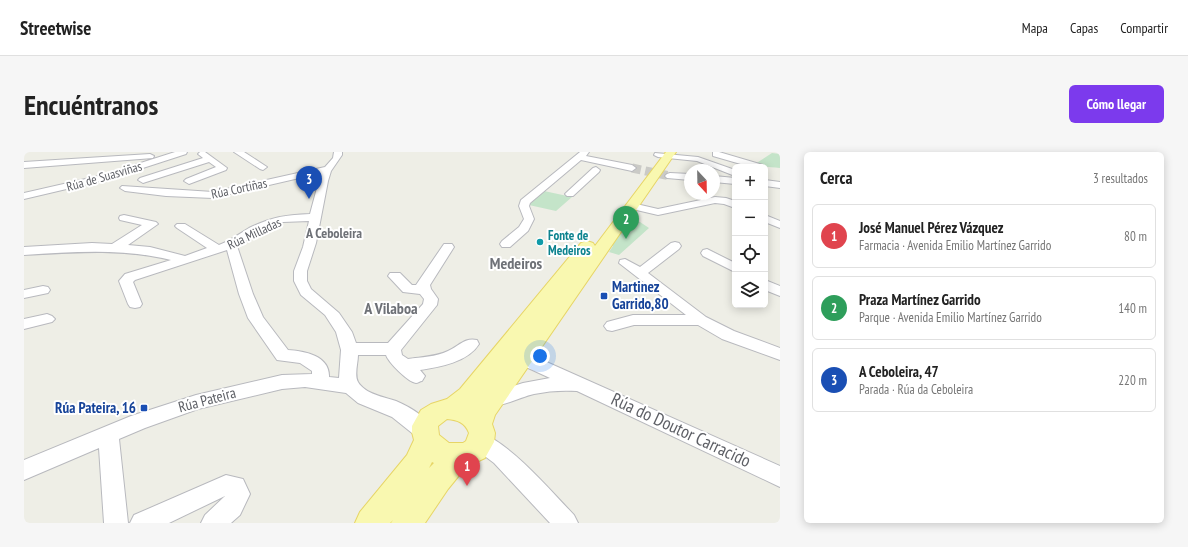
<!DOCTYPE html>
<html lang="es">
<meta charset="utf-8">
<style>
:root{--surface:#fff;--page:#f6f6f6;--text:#222;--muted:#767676;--line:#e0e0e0;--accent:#7c3aed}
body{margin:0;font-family:"PT Sans Narrow",sans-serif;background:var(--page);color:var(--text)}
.controls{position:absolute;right:12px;top:12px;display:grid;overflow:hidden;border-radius:6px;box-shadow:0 2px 10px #0003}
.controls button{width:36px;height:36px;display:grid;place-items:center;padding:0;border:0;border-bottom:1px solid var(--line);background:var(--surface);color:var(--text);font:20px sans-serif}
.compass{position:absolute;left:660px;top:12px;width:36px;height:36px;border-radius:50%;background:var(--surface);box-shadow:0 2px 10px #0003;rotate:158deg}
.you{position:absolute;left:516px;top:204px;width:14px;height:14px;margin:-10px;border:3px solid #fff;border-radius:50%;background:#1a73e8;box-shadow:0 0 0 6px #1a73e833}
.badge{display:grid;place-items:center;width:26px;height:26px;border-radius:50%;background:var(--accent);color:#fff;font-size:13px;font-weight:700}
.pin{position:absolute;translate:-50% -33px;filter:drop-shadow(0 1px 2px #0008)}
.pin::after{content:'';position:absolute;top:21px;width:14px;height:12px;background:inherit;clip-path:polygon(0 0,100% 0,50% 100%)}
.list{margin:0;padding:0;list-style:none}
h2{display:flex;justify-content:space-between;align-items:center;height:52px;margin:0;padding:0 16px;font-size:17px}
h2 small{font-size:13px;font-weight:400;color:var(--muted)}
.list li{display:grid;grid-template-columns:26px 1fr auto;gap:12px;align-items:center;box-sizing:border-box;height:64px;margin:0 8px 8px;padding:0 8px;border:1px solid var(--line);border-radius:6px}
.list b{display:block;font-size:15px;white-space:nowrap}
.list p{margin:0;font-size:13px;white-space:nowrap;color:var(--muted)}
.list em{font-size:13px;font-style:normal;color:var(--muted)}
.icon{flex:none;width:22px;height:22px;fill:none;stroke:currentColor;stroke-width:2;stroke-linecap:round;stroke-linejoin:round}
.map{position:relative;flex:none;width:756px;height:371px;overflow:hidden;border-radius:6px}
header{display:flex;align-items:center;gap:24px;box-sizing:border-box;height:56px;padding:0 20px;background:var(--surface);border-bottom:1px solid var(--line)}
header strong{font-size:19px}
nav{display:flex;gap:22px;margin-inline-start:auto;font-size:14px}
.intro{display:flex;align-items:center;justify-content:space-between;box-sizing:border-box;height:96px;padding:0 24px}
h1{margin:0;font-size:28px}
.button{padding:10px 18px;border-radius:6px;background:var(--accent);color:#fff;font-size:14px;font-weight:700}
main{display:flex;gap:24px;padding:0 24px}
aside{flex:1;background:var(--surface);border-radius:6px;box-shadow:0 2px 10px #0003}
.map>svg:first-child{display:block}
.green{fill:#c4e4c9}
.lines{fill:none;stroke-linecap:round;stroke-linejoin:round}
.minor-tunnel{stroke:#cacac6;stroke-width:9;stroke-dasharray:9 4.5;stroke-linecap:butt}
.minor-casing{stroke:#b8b9be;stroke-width:2}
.major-casing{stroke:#e7d566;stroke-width:2}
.minor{fill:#fff;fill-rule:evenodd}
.major{fill:#f9f8b0;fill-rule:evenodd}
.culture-dot{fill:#0f9aa8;stroke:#fff;stroke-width:1.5}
.transit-dot{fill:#1a4fb4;stroke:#fff;stroke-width:1.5}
.labels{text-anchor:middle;stroke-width:4;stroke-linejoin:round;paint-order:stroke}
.far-street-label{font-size:13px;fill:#5d5f65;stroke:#fff}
.far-culture-label{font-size:13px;font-weight:bold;fill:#0d838f;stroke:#fff;text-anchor:start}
.far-quarter-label{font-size:14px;font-weight:bold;fill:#6e7177;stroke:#fff}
.transit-label{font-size:15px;font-weight:bold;fill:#164399;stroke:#fff;text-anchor:start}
.street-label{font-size:15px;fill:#5d5f65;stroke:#fff}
.neighbourhood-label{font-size:16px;font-weight:bold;fill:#6e7177;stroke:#fff}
.near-street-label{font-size:18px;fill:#5d5f65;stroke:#fff}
</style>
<header>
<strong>Streetwise</strong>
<nav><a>Mapa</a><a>Capas</a><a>Compartir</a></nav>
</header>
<div class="intro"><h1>Encuéntranos</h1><a class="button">Cómo llegar</a></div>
<main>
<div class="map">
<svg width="756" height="371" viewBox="0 0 756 371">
<rect width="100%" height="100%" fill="#eeeee6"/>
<path class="green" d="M748,1L756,2V16C748,15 739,15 731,12Z
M520,39L548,45L532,59L505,53Z
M607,68L616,70L625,76L595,103L585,100L589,94H587L597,78L600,79Z"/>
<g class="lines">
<path class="minor-tunnel" d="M608,16L646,24"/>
<g class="minor-casing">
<path id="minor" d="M151,0H163L162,2L85,27L0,47V41L79,23Z
M176,0H181L203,16L202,18L165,32L160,29L162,27L192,15L185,10L122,30L119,31L114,28L116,26L179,6L174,2Z
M210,0H220L243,15L239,18L236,17Z
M310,0H318V3L307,19L304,29L292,91L283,119V129L287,137L315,161L328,180L332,191H364L399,152L400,147L396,142L379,140L364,124L366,121H376L388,133H392L420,92H428L430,95L406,133L407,137L414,147L413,153L377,198L378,203L384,207C397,205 412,205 424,199C435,194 441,185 453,188L455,192C444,210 416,215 396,218L401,224L398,229C396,229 394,231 392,231C384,230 364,210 362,203H334C334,211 330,223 334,230C341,242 360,245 372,249C386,255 403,265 410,279L407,285L400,287L393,285L368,265L334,251L322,241L281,235L258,237L174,257L121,276L95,287L104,371H80L75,296L0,328V308L107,264L172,243L258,223L288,222V219L276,211L253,208L224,166L215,142L203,98L111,128L109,130L118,152L116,155L111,156L106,155L104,152L95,129L101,122L147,108C98,96 50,100 0,103V95L68,91L88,92L118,73L96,68L95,66L96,64L100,63L132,70L134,72L104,93L126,95L161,104L183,96L153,76L151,74L153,72H161L195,93C206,89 215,82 225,76C248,65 261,63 286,62L297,21L189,46L142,44L101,39L96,36L98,34L189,40L301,15L309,6ZM285,69L279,95L270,119V129L277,143L301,163L312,180L317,198L315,226L305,225C306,204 281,199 264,198L239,165L229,142L213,94L233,81L259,70Z
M556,0H565L562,4L608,13L612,16L608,19L557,8L506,51L505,54L510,67L504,79L486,95H478L476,92L478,89L495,75L500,67L495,54L497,48Z
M689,0H695L739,13L740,15H727L689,4Z
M631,1L674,5L711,18V24L673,9L634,5L630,3Z
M126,2L130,4L129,6L0,16V10Z
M572,15L576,18L575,20L549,44H543L541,42L543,40L569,16Z
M646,21L666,22V28L643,26L641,24L643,22Z
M690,24L711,26V32L690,30Z
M741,28L756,30V36L741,34Z
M691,45L702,46L711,49V56L700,52L691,51L634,63L604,56L603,54L608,51L634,57Z
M741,63L756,69V76L741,70Z
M651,90L655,91L657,94L655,97L624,121L682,165L710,179L756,196V208L698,187L674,173H610L588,179L583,178L580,174L583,170L609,163H662L595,111L596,108L601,107L616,115L647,91Z
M683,97L711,111V120L679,104L677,101L679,98Z
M741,128L756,134V144L741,138Z
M19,134L24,135L26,138L24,141L0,146V138Z
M23,162L28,164L31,167L28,170L0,177V167Z
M503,203L518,208L756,314V335L553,239C538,238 524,239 510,242C496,245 475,257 462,253L460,248L462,243L499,231L526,226L502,215L487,216L481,214L478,210L481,206Z
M457,281C487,292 527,339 550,363L554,371H526L470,311L450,296L447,290L450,284Z
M202,323L219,327L226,342L216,363L207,371H177L181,363L201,344L145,371H106L110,363Z"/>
</g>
<g class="major-casing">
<path id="major" d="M642,0H652L471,263L468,272L471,281L470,290L461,306L444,314L437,321L424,337L401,371H367L369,368L366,371H331L336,360L383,303L390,288L388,280V274L397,258L407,252L423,247L436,237L557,91L563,89L569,91L571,94ZM423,267C433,268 441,270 445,281L442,289L439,291H425L415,283L414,274ZM408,310L410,311L405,316Z"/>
</g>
<use href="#minor" class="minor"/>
<use href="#major" class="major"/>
</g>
<circle class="culture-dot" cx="516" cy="90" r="4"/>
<g class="transit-dot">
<rect x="576" y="140" width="8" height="8" rx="2"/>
<rect x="116" y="252" width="8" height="8" rx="2"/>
</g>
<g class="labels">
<g class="far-street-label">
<text transform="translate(80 24) rotate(-16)" y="5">Rúa de Suasviñas</text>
<text transform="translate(215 36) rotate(-12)" y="5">Rúa Cortiñas</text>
<text transform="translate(230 81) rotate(-25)" y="5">Rúa Milladas</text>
</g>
<g class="far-culture-label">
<text x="524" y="88">Fonte de<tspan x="524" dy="15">Medeiros</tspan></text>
</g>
<g class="far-quarter-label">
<text x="310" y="86">A Ceboleira</text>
</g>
<g class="transit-label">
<text x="588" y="140">Martinez<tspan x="588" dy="17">Garrido,80</tspan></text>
<text x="112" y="261" text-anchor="end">Rúa Pateira, 16</text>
</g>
<g class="street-label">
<text transform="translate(183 248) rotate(-15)" y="5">Rúa Pateira</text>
</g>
<g class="neighbourhood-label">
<text x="492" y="117">Medeiros</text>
<text x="367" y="162">A Vilaboa</text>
</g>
<g class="near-street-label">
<text transform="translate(657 278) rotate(25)" y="6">Rúa do Doutor Carracido</text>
</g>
</g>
</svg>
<div class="controls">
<button>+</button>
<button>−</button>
<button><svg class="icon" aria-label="locate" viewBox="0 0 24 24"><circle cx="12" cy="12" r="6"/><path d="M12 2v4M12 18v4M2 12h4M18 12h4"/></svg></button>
<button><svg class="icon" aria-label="layers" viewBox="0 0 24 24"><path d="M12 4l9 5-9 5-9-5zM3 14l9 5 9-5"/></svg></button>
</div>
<svg class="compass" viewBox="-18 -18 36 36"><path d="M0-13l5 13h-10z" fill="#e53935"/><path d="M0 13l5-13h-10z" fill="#767676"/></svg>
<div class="you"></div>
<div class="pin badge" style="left:443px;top:334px;background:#e0444e">1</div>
<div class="pin badge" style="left:602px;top:87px;background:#2e9e5b">2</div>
<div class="pin badge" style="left:285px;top:47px;background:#1a4fb4">3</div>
</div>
<aside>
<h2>Cerca<small>3 resultados</small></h2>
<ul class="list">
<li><span class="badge" style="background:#e0444e">1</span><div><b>José Manuel Pérez Vázquez</b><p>Farmacia · Avenida Emilio Martínez Garrido</p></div><em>80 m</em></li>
<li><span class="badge" style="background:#2e9e5b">2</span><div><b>Praza Martínez Garrido</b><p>Parque · Avenida Emilio Martínez Garrido</p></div><em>140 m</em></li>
<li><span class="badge" style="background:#1a4fb4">3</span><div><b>A Ceboleira, 47</b><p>Parada · Rúa da Ceboleira</p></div><em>220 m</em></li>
</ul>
</aside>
</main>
